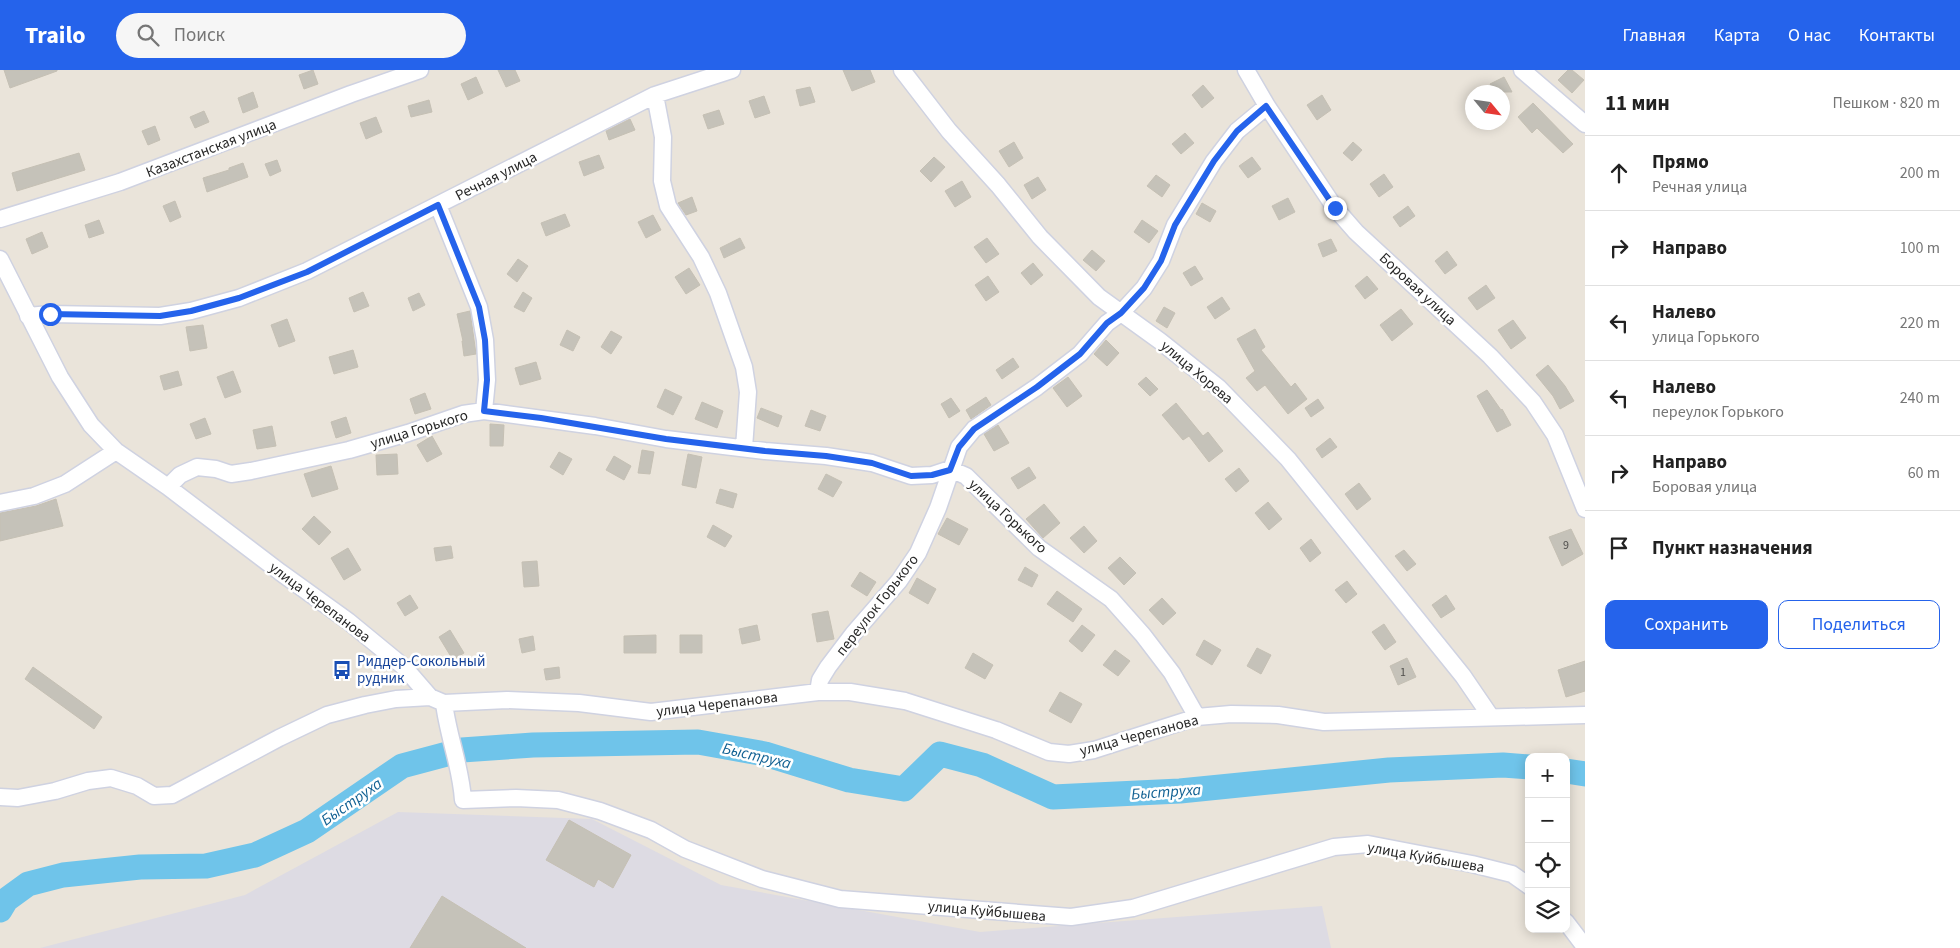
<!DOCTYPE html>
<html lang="ru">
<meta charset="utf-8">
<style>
:root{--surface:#fff;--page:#f6f6f6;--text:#222;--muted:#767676;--line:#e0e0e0;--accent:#2563eb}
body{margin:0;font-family:"Source Sans 3",sans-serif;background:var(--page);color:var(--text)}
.controls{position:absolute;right:15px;bottom:15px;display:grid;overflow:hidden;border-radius:10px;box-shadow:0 2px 12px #0003}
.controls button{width:45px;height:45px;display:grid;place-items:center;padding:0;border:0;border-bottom:1px solid var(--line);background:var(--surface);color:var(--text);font:25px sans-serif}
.compass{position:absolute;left:1465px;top:15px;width:45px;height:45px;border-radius:50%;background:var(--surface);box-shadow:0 2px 12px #0003;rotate:119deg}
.stop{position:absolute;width:15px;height:15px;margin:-11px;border:4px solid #2563eb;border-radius:50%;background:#fff}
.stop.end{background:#2563eb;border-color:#fff;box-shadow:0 1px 5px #0008}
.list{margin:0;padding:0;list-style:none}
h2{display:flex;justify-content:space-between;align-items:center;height:65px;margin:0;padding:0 20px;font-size:21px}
h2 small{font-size:16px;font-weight:400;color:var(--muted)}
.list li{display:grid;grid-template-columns:32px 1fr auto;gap:15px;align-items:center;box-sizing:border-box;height:75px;padding:0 20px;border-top:1px solid var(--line)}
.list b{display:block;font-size:19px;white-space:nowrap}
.list p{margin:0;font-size:16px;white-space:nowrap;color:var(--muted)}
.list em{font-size:16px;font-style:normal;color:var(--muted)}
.actions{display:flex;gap:10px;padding:15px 20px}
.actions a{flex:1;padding:11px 0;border:1px solid var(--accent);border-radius:10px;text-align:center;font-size:18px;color:var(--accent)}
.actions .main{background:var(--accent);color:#fff}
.icon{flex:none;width:28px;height:28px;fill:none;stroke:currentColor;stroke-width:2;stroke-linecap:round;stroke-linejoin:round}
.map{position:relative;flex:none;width:1585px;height:878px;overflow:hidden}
header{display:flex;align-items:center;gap:30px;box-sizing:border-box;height:70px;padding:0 25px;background:var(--accent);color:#fff}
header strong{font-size:24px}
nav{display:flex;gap:28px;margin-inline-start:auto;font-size:18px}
.search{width:350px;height:45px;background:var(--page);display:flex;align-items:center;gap:12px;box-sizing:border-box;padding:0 18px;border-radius:28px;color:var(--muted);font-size:19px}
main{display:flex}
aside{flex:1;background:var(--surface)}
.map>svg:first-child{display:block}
.industrial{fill:#dddbe3}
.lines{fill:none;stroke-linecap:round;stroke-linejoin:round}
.river{stroke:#6fc4ea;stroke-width:25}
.building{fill:#c5c2b9;stroke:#c5c0b4}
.minor-casing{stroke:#cfd2e1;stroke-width:19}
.minor{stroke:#fff;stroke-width:16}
.route{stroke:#2563eb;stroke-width:6}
.labels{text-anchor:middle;stroke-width:5;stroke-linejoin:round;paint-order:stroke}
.number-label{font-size:12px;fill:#4f4e4c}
.street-label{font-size:15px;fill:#282828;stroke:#fff}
.transit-label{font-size:15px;fill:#164399;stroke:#fff;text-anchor:start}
.water-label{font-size:16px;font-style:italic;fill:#116193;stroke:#fff}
</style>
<header>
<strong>Trailo</strong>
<div class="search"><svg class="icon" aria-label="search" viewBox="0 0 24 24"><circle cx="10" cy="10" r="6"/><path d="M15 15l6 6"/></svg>Поиск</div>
<nav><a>Главная</a><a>Карта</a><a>О нас</a><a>Контакты</a></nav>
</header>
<main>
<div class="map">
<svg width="1585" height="878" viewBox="0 0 1585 878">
<rect width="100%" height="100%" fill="#eae4da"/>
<path class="industrial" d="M398,742L592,749L721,815L980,862L1322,836L1331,878H40L245,825Z"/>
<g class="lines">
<path class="river" d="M1566,701L1585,704
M0,840L6,830L28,814L63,805L140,797L206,796L255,785L307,761L402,696L462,680L533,675L698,672L765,684L849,710L904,719L940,684L982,695L1053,727L1180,721L1389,700L1503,695L1529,697"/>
</g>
<path class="building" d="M4,0H57V1L10,18Z
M313,0L318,14L304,19L299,5Z
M498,0H515L520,11L506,17Z
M843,0H870L875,12L852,21Z
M1568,0H1572L1584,10L1572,23L1558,10Z
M476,7L483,23L468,30L461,14Z
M1504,7L1512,22H1495L1490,14Z
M1203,15L1214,28L1202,38L1192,25Z
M810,17L815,32L800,36L796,20Z
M253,22L258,37L243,43L238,28Z
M1322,25L1331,40L1317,50L1307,35Z
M764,26L770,43L755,48L749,31Z
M429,30L432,42L411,47L408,36Z
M1533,33L1573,74L1563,83L1537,58L1532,63L1518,47Z
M719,40L724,54L708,59L703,45Z
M204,41L209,52L195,58L190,47Z
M376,47L382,62L366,69L360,53Z
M630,49L635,60L609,70L606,61Z
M155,56L160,70L148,75L142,61Z
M1185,63L1194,73L1181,84L1172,74Z
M1014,72L1023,88L1009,97L999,81Z
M1353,72L1362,80L1352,91L1343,83Z
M79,83L85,100L17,121L12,103Z
M599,85L604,98L584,106L579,92Z
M934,87L945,97L931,112L920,101Z
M1252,87L1261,99L1248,108L1239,96Z
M277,90L281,101L270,106L265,94Z
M243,93L248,107L207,122L203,108L229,100V98Z
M1384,104L1393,117L1379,127L1370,114Z
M1156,105L1170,115L1162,127L1147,116Z
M1038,107L1046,120L1032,129L1024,115Z
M962,111L971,127L955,137L945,121Z
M692,127L697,141L686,145L678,133Z
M1288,128L1295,142L1279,150L1272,136Z
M175,131L181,147L170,152L163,136Z
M1202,133L1216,141L1210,152L1196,144Z
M1408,136L1415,146L1400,157L1393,147Z
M565,144L570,156L546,166L541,153Z
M653,145L661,160L646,168L638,152Z
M99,150L104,163L89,168L85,155Z
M1142,150L1158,161L1149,173L1134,162Z
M42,162L48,177L32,184L26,169Z
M740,168L745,178L724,188L720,178Z
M987,168L999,184L986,193L974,177Z
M1331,169L1337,181L1323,187L1318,174Z
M1092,180L1105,191L1096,201L1083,190Z
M1447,181L1457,195L1445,204L1435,191Z
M518,189L528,196L517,212L507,204Z
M1033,193L1043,205L1031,215L1021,203Z
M1195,196L1203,209L1191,216L1183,203Z
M689,198L700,215L686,224L675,207Z
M988,206L999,222L986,231L975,215Z
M1367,206L1378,219L1365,229L1355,216Z
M1486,215L1495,228L1477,240L1468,228Z
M363,222L369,236L354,242L349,228Z
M523,222L532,228L524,242L514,237Z
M419,223L425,235L413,241L408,228Z
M1222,227L1230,239L1215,249L1207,237Z
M1164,237L1175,243L1167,258L1156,251Z
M1401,239L1413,254L1392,271L1380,255Z
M470,241L476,284L464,286L462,271H463L457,244Z
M287,249L295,271L279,277L271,255Z
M1513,250L1526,268L1511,279L1498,260Z
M203,255L207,278L190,281L186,257Z
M1255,259L1265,277L1261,280L1291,317L1295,313L1307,329L1288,344L1265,315L1257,321L1246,308L1255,301L1237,269Z
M567,260L580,267L573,281L560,275Z
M611,261L622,267L611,284L601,277Z
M1106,270L1119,283L1107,296L1094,284Z
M353,280L358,297L334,304L329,287Z
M1013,288L1019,297L1002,309L996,300Z
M536,292L541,309L520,315L515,298Z
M1548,295L1565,316L1574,331L1560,339L1553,326L1536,305Z
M178,301L182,315L164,320L160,306Z
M233,301L241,322L225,328L217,307Z
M1068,307L1082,326L1067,337L1053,318Z
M1146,307L1158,319L1150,326L1138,314Z
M665,319L682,327L673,345L657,337Z
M1487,320L1501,340L1502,339L1511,355L1497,362L1477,326Z
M425,323L431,339L415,344L410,329Z
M986,327L991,335L971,349L966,340Z
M951,328L960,341L949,348L941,334Z
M1318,329L1324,338L1311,347L1305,338Z
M702,332L723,341L717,358L695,349Z
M1176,333L1203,366L1208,362L1223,381L1209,392L1189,366L1183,370L1162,345Z
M761,338L782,346L778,357L757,348Z
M811,340L826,346L820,361L805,356Z
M346,347L351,363L336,368L331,352Z
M205,348L211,364L196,369L190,354Z
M490,354L504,355L503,376H490Z
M998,355L1009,373L994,381L984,364Z
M272,356L276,376L257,379L253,360Z
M432,366L442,384L427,392L417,375Z
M1330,368L1337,377L1322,388L1316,379Z
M642,380L654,382L650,404L638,403Z
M559,382L572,389L563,405L550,397Z
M397,384L398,404L377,405L376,385Z
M688,384L702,387L696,418L682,415Z
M614,386L631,396L624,410L606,400Z
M331,396L338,419L312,427L304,404Z
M1029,397L1036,408L1018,419L1011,408Z
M1239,398L1249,411L1236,422L1225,409Z
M826,404L842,412L833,427L818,419Z
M1359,413L1371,429L1357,440L1345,424Z
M720,419L737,424L733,438L716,433Z
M56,429L63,456L0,471V443L36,436Z
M1268,432L1282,449L1269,460L1255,443Z
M1044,434L1060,453L1043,468L1026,449Z
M314,446L331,462L319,475L302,459Z
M947,448L968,459L959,475L938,464Z
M713,455L732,466L725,477L707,467Z
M1084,456L1097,471L1084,483L1070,468Z
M1571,459L1583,484L1562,496L1549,467Z
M1311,469L1321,483L1310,492L1300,478Z
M451,476L453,488L436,491L434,478Z
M348,478L361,500L344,510L331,488Z
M1404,480L1416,494L1407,501L1395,486Z
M1120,487L1136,503L1124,515L1108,498Z
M537,491L539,516L524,517L522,492Z
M1025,497L1038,505L1032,517L1018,510Z
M860,502L876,512L867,526L851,516Z
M917,508L936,519L928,534L909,523Z
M1347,511L1357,524L1346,533L1335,520Z
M1057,521L1082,539L1073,552L1047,534Z
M410,525L418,538L405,546L397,533Z
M1446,525L1455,539L1441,548L1432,535Z
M1162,528L1176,543L1163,555L1149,540Z
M828,541L834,569L817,572L812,544Z
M1384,554L1396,572L1385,580L1372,562Z
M757,555L760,570L742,574L739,559Z
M1082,555L1095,565L1082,582L1069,571Z
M450,560L464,583L453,590L439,567Z
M656,565V583H624V566Z
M680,565H702V583H680Z
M533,566L535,580L522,583L519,569Z
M1204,570L1221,580L1212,595L1196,585Z
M1257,578L1271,585L1261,604L1247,596Z
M1115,580L1130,591L1118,606L1103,595Z
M973,583L993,595L985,609L965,598Z
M1407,588L1416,607L1398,615L1390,596Z
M1585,591V621L1566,627L1558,600Z
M33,597L102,647L94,659L25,609Z
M559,597L560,608L546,610L544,599Z
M1060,622L1082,634L1071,653L1049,641Z
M569,750L631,785L613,818L598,809L594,817L546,790Z
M442,826L526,878H410Z"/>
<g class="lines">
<g class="minor-casing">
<path id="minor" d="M902,0L949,61L998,115L1040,167L1099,227L1160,271L1219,318L1288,389L1463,606L1491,647
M1246,0L1267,36L1335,138L1356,162L1490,286L1533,332L1555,365L1585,439
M1522,0L1585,54
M655,25L663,67L662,111L668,136L701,187L718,223L744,297L748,322L744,378
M438,135L479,237L485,270L487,310L484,341
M0,149L120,112L351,24L420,0
M0,189L60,307L91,355L116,381L168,417L280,502L348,551L404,597L430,627L444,633L507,630L579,633L651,642L818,622H850L905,631L996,660L1049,682L1069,684L1094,680L1197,647L1231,644L1278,645L1324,652L1585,645
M28,246L50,244L160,246L191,241L239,228L307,201L655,25L732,0
M168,417L180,405L197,397L216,399L231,404L251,401L349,380L408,363L463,344L484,341L595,356L666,369L765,381L826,386L872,393L911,406L932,405L950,399L966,406L1039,478L1111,529L1143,565L1172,603L1197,647
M0,433L34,426L65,414L116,381
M818,622L820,610L828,597L853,564L899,511L918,483L938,438L959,377L974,359L1037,317L1080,284L1107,253L1121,243L1144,218L1161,191L1175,155L1214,91L1237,61L1267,36
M444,633C448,666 461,697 463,730L516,728L558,730L600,741L651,760L685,779L762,809L840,829L1071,847L1133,838L1334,777L1368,774L1472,794L1512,804L1529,816
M0,727L18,728L55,721L88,711L111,708L137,716L154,726L172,725L279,668L327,645L365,635L396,629L430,627
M1566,852L1585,877"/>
</g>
<use href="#minor" class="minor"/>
</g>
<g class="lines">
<path class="route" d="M50,244L160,246L191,241L239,228L307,202L438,135L479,237L485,270L487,310L484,341L541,348L666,369L765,381L826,386L872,393L911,406L932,405L950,400L959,377L974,359L1037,317L1080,284L1107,253L1121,243L1144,218L1161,191L1175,155L1214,91L1237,61L1266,36L1335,138"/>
</g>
<defs>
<g id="bus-bare" transform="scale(1.5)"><path d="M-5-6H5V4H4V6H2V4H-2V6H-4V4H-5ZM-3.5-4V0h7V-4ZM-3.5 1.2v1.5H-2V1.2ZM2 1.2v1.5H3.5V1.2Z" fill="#1a4fb4" stroke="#fff" stroke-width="2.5" paint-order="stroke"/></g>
</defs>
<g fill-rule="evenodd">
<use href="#bus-bare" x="342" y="600"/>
</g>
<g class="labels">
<g class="number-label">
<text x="1566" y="479">9</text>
<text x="1403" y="606">1</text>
</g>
<g class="street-label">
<text transform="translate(211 78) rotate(-21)" y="5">Казахстанская улица</text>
<text transform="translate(496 106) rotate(-27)" y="5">Речная улица</text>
<text transform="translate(1418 219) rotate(43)" y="5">Боровая улица</text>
<text transform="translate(1197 302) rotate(40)" y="5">улица Хорева</text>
<text transform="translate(419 359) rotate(-17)" y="5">улица Горького</text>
<text transform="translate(1008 446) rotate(43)" y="5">улица Горького</text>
<text transform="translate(320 532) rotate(37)" y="5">улица Черепанова</text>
<text transform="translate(877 535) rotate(-52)" y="5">переулок Горького</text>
<text transform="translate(717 634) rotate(-7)" y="5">улица Черепанова</text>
<text transform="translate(1139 665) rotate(-15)" y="5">улица Черепанова</text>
<text transform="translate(1426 787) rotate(10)" y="5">улица Куйбышева</text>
<text transform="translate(987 841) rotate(5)" y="5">улица Куйбышева</text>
</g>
<g class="transit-label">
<text x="357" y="596">Риддер-Сокольный<tspan x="357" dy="17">рудник</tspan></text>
</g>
<g class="water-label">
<text transform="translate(757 685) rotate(13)" y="6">Быструха</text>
<text transform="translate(1166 721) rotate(-4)" y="6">Быструха</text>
<text transform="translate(351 731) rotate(-35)" y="6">Быструха</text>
</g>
</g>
</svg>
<div class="controls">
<button>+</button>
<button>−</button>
<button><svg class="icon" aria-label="locate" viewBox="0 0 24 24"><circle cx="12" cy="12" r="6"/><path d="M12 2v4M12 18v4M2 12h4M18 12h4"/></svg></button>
<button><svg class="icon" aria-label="layers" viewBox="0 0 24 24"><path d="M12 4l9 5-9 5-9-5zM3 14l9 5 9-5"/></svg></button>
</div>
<svg class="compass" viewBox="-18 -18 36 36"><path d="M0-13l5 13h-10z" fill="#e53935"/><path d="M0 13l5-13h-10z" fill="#767676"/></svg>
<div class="stop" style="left:50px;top:244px"></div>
<div class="stop end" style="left:1335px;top:138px"></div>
</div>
<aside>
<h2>11 мин<small>Пешком · 820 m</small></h2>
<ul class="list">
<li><svg class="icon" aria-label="ahead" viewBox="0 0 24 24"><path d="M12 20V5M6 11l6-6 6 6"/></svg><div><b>Прямо</b><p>Речная улица</p></div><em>200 m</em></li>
<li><svg class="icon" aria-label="right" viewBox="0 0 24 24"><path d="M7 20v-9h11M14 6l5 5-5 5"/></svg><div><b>Направо</b></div><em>100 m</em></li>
<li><svg class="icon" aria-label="left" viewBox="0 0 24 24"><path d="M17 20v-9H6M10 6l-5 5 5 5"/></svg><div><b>Налево</b><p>улица Горького</p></div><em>220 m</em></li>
<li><svg class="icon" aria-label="left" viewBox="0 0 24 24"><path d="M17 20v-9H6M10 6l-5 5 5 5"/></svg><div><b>Налево</b><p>переулок Горького</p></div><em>240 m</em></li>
<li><svg class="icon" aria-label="right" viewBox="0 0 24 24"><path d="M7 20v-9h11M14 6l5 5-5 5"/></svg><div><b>Направо</b><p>Боровая улица</p></div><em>60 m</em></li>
<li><svg class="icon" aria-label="arrive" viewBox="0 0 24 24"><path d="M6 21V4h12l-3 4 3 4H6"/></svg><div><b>Пункт назначения</b></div></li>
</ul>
<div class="actions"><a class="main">Сохранить</a><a>Поделиться</a></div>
</aside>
</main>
